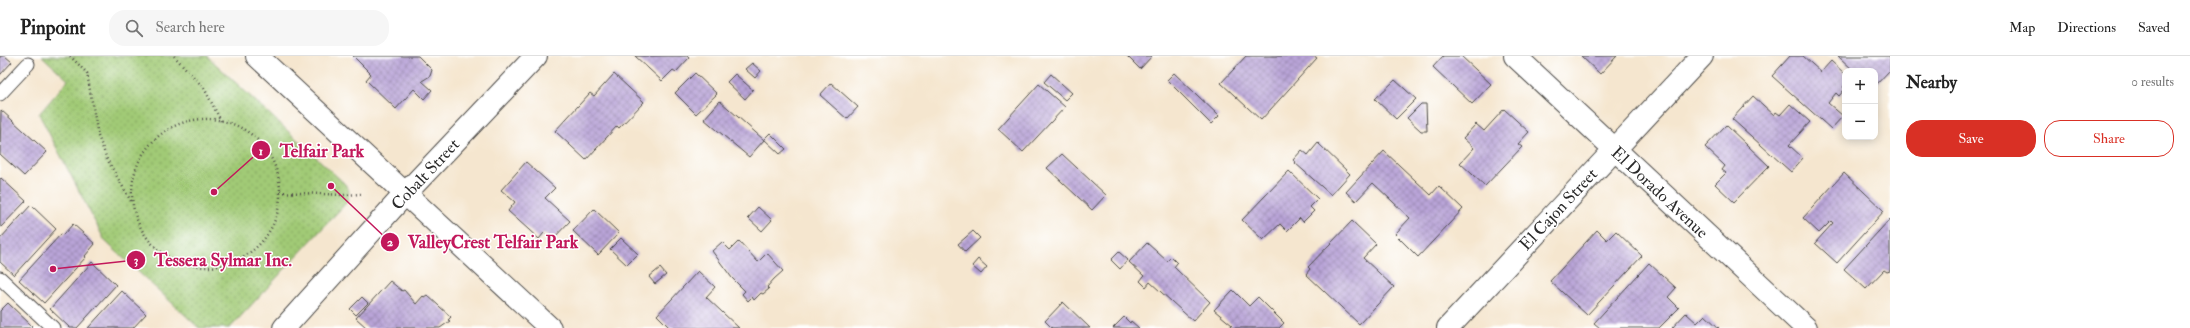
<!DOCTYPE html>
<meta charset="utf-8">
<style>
:root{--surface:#fff;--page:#f6f6f6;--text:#222;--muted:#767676;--line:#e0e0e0;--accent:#d93025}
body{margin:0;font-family:"IM FELL Double Pica",serif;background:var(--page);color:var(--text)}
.controls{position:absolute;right:12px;top:12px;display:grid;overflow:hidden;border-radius:8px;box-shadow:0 2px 10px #0003}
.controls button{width:36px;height:36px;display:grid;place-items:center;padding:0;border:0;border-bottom:1px solid var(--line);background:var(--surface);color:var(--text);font:20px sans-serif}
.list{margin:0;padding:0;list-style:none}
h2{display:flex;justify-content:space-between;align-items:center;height:52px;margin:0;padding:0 16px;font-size:17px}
h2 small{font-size:13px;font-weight:400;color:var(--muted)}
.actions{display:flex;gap:8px;padding:12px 16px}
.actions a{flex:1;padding:9px 0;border:1px solid var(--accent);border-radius:16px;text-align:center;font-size:14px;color:var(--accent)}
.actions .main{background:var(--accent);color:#fff}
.icon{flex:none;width:22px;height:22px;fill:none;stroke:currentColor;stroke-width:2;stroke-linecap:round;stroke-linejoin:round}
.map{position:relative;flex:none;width:1890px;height:272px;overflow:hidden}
header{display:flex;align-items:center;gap:24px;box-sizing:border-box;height:56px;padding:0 20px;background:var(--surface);border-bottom:1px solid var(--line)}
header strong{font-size:19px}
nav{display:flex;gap:22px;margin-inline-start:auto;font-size:14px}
.search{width:280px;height:36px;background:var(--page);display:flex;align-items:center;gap:10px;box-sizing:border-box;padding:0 14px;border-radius:16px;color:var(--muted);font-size:15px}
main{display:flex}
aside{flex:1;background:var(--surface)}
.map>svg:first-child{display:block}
.green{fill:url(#green-dots);stroke:#667a50}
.building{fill:url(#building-cross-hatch)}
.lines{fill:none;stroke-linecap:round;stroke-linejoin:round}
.service-casing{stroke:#494744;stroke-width:15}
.minor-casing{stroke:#494744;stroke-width:24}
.path{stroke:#494744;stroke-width:2.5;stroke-dasharray:1 3;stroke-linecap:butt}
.service{stroke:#fff;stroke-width:13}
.minor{stroke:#fff;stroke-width:22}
.labels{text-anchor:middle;stroke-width:3;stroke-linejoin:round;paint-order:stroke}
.street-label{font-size:17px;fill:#2b2b2b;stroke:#fff}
.leader{fill:none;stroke:#c2185b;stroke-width:1.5}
.callout-dot{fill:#c2185b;stroke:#fff;stroke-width:1.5}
.mark-label{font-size:12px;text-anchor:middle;font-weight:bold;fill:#fff}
.callout-label{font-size:18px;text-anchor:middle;font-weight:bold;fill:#c2185b;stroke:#fff;stroke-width:3;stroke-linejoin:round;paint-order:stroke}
</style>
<header>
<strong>Pinpoint</strong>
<div class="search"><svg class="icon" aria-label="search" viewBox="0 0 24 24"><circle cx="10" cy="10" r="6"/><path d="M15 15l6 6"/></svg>Search here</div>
<nav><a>Map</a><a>Directions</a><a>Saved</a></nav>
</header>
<main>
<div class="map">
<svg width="1890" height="272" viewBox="0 0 1890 272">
<defs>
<pattern id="green-dots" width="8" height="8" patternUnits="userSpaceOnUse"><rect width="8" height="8" fill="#a1ca76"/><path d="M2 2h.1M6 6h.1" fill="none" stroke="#83a461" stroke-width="1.8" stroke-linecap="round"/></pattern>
<pattern id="building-cross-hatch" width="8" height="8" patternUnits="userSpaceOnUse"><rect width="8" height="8" fill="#b9a4d8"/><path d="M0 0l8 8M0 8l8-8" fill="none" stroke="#9786af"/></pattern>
</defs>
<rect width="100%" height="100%" fill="#fff"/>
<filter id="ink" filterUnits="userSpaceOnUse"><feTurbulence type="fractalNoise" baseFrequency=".025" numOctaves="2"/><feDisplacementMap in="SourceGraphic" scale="8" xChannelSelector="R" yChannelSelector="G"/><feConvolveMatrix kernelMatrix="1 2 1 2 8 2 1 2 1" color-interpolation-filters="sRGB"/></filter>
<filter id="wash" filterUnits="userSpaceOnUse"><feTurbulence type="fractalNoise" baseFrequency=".012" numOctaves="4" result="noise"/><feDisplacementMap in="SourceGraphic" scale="16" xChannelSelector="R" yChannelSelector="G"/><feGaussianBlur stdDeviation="0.9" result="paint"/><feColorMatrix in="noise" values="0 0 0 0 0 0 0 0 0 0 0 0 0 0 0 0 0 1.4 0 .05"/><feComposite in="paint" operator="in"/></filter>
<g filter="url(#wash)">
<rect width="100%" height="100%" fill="#f5e6cf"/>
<path class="green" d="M42,0H207L345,128L349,135L347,146L230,272H199L105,185L39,58L68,24Z"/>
<g id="blocks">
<path class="building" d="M0,0H5L12,6L0,19Z
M353,0H418L432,14L430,20L422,25L432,34L424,43L414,33L396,53L366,24L371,18Z
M635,0H687L689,2L676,16L673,14L662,25Z
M1127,0H1152L1140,13Z
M1246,0H1314L1317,2L1261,64L1221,27Z
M1443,0H1461L1491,28L1472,48L1433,11Z
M1581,0H1617L1600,18Z
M1790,0H1803L1821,16L1831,5L1845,18V29L1843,31L1845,33L1839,40L1836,37L1828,47L1843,60L1831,73L1772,20Z
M1838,0H1890V14L1875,30V15H1854Z
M752,7L761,15L755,22L745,13Z
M695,17L717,38L696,58L675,37Z
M1174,17L1219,60L1211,68L1167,24Z
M614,18L644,46L619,72L617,70L586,104L555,75L590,37L594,40Z
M735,18L753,34L745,43L727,26Z
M1051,18L1072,37L1065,44L1044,26Z
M1395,24L1416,43L1396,63L1375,43Z
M831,27L858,51L847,63L820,39Z
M1039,28L1065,51L1023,96L998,73Z
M1753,40L1774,59L1776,56L1780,59L1790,48L1810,66L1789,89L1803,102L1791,116L1732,63Z
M720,45L764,84L749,101L704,63Z
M1421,48H1426L1427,75H1421L1407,62Z
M1504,53L1529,76L1518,88L1522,91L1485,130L1460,107L1474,92L1463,82L1476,68L1484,75Z
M1,54L47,96L24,120L0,98Z
M1726,69L1769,110L1734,146L1715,128L1726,117L1722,114L1725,110L1705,91Z
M770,77L786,93L780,98L764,83Z
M1318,87L1350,118L1331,139L1295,107L1296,106L1293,104L1302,94L1308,99Z
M1384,95L1431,139L1439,130L1463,153L1418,201L1395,178L1410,162L1373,127L1356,145L1346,136Z
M1062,98L1106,139L1092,154L1047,112Z
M526,106L555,132L545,142L570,165L552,184L544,177L539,183L508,155L515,146L501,134Z
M1289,115L1318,143L1310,151L1314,155L1303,166L1300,162L1287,175L1280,168L1263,184L1242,164Z
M1844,117L1884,155L1837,207L1815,187L1833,167L1831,165L1819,177L1803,162Z
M1,122L26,145L0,172V123Z
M31,149L56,173L14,219L0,206V183Z
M758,151L772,164L762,175L748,162Z
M594,153L619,177L598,199L573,175Z
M1890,163V215L1887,216L1884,214L1866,233L1844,213Z
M1352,165L1376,188L1363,202L1394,231L1359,268L1306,218L1310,213L1308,211Z
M73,168L95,188L85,200L86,201L44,247L19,224L61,178L63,179Z
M1597,174L1607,184L1616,175L1642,200L1587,259L1550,225Z
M973,175L980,182L965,196L958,188Z
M621,182L638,198L627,209L610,193Z
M739,185L758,206L767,197L783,215L774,223L767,231L769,233L763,238L761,237L754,244L752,241L748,245L742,238L745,235L732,222L712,195L722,186L730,194Z
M1147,187L1167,205L1171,201L1177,207L1174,211L1210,246L1193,265L1150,226L1146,231L1140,225L1144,220L1129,206Z
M1119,196L1128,204L1120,213L1111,204Z
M978,203L987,211L981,218L972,210Z
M92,206L116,229L77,272H70L50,253Z
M1649,207L1676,232L1668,241L1679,252L1659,272H1600L1594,267Z
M660,212L666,219L655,228L649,221Z
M698,215L715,231L706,241L739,272H670L657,259Z
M390,225L402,235L404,234L416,248L423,240L424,241L427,239L451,261L448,264L450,265L440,272H367L356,262Z
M1233,234L1249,250L1258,241L1284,267L1279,272H1229L1232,269L1214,254Z
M122,235L146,258L133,272H88Z
M362,241L368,247L356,259L350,253Z
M1063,246L1090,272H1052L1045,265Z
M8,247L32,270L30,272H0V255Z
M1686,257L1697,267L1705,259L1719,272H1672Z
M1124,261L1130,267L1131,265L1139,272H1113Z"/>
</g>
</g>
<g filter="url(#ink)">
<use href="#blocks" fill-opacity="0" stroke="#494744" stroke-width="1"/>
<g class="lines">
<g class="service-casing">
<path id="service" d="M0,38L28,8
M0,222L53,272"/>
</g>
<g class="minor-casing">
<path id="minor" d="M257,0L550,272
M1515,0L1806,272
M284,272L405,138L536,0
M1448,272L1702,0"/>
</g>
<path class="path" d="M70,0L87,17L98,80L107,103L132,147
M174,0L204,32L221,65
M132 137a74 74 0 1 1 148 0a74 74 0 1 1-148 0Z
M280,136L343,139L362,138"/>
<use href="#service" class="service"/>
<use href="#minor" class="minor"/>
</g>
</g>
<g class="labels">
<g class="street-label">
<text transform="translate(425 118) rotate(-47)" y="6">Cobalt Street</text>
<text transform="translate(1660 136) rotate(43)" y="6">El Dorado Avenue</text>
<text transform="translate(1558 153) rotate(-47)" y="6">El Cajon Street</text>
</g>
</g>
<path class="leader" d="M214 136L261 94M331 130L390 186M53 213L136 204"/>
<g class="callout-dot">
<circle cx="214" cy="136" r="4"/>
<circle cx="331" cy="130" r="4"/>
<circle cx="53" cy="213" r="4"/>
<circle cx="261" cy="94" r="10"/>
<circle cx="390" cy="186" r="10"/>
<circle cx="136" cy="204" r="10"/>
</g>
<g class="mark-label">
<text x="261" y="99">1</text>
<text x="390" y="190">2</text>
<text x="136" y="208">3</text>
</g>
<g class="callout-label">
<text x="322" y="101">Telfair Park</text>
<text x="493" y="192">ValleyCrest Telfair Park</text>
<text x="223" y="210">Tessera Sylmar Inc.</text>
</g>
</svg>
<div class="controls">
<button>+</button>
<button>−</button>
</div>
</div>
<aside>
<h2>Nearby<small>0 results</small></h2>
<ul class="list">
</ul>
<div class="actions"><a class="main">Save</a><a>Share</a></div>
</aside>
</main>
